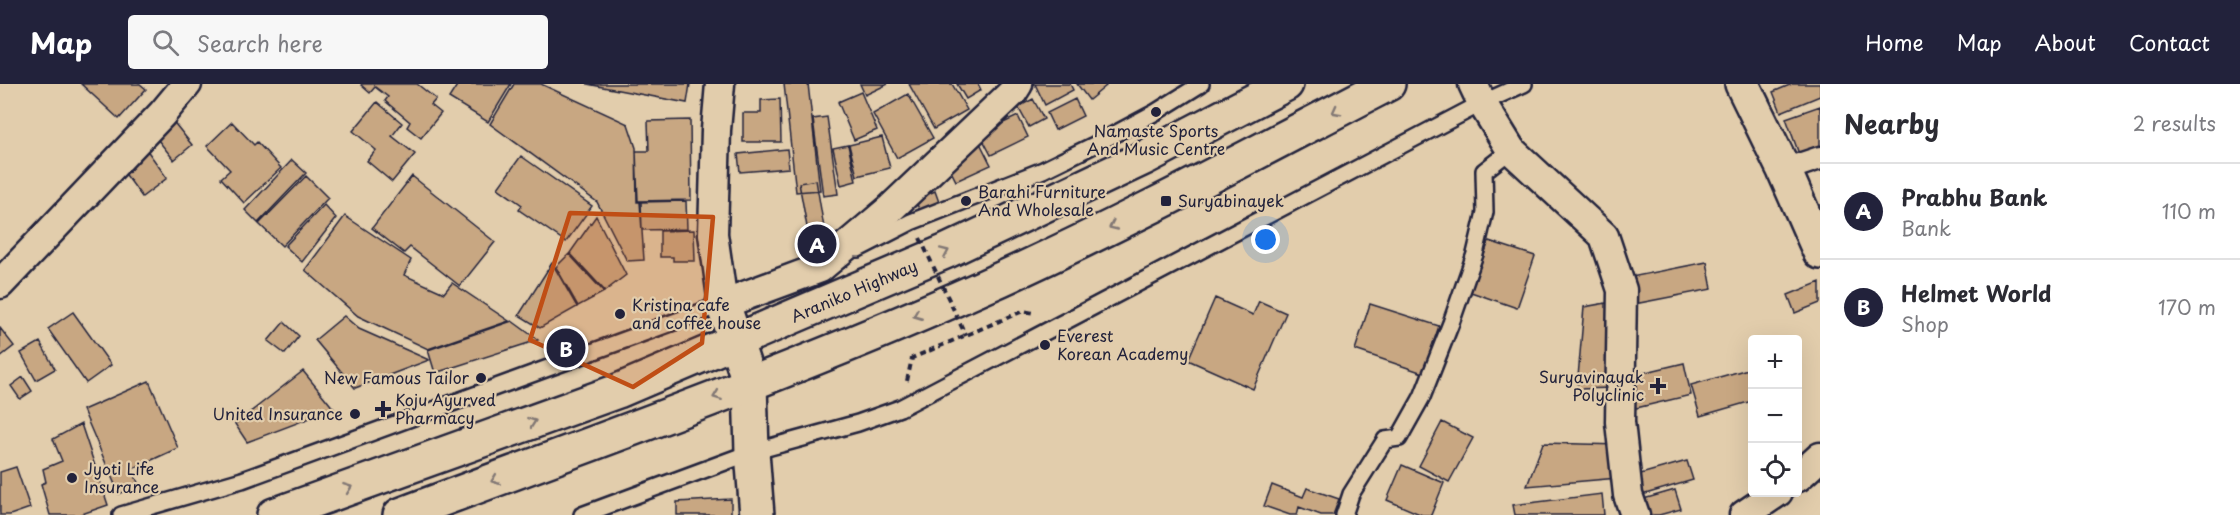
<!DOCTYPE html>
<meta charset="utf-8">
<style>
:root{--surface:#fff;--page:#f7f7f7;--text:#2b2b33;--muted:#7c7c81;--line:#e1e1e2;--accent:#22223b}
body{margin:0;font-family:"Playpen Sans",sans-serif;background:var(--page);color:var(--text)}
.controls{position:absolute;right:18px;bottom:18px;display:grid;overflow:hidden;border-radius:6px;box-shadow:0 6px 24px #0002}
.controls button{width:54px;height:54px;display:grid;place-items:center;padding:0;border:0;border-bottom:2px solid var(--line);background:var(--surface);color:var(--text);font:30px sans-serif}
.you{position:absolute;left:1266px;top:156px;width:21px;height:21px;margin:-15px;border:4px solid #fff;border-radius:50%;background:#1a73e8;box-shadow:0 0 0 9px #1a73e833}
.badge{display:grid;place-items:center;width:39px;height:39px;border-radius:50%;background:var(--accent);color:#fff;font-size:20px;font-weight:700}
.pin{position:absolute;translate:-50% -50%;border:3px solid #fff;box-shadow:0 2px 6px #0006}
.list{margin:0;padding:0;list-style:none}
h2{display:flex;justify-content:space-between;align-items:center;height:78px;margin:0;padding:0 24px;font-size:26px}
h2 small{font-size:20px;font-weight:400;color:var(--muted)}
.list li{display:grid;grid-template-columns:39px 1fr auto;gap:18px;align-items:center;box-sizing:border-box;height:96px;padding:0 24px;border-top:2px solid var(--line)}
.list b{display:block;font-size:22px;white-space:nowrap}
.list p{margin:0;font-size:20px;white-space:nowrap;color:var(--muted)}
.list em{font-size:20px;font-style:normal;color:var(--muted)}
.icon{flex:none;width:33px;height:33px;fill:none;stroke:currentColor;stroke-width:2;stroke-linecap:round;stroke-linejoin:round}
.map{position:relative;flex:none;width:1820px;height:431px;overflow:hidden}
header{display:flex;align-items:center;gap:36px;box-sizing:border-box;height:84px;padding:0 30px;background:var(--accent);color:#fff}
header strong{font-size:28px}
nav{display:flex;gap:33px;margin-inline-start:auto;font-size:21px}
.search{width:420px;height:54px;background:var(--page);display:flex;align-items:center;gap:15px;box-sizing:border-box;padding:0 21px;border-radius:6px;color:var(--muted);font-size:22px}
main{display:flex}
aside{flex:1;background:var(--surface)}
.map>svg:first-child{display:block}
.building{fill:#c8a782;stroke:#22223b;stroke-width:1.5}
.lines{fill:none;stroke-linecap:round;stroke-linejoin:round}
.service-casing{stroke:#22223b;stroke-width:20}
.pedestrian-casing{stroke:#22223b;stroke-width:27}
.minor-casing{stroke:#22223b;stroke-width:33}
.tertiary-casing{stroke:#22223b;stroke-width:38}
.secondary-casing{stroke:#22223b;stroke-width:38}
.trunk-casing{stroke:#22223b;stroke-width:38}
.path{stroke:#22223b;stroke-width:4;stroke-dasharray:6 4.5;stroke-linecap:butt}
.service{stroke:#e2cdac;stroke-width:15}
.pedestrian{stroke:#e2cdac;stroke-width:22}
.minor{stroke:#e2cdac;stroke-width:28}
.tertiary{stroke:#e2cdac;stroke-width:33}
.secondary{stroke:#e2cdac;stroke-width:33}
.trunk{stroke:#e2cdac;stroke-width:33}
.path-bridge{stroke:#22223b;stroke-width:4;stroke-dasharray:6 4.5;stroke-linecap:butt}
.oneway{stroke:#827874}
.marked{fill:#c04e15;fill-opacity:0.2;stroke:#c04e15;stroke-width:4.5;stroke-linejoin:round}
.poi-dot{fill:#22223b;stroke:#e2cdac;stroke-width:2}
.labels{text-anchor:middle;stroke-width:4.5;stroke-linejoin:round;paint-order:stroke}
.poi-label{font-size:16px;fill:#22223b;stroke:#e2cdac;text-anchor:start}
.street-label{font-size:16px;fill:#22223b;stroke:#e2cdac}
</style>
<header>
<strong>Map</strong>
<div class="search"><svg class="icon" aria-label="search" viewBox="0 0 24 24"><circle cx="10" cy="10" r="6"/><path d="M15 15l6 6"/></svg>Search here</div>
<nav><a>Home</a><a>Map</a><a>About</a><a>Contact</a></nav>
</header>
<main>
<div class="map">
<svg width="1820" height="431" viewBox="0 0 1820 431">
<rect width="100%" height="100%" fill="#e2cdac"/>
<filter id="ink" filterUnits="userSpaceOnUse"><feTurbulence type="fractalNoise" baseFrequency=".0167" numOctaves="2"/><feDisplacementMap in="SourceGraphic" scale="12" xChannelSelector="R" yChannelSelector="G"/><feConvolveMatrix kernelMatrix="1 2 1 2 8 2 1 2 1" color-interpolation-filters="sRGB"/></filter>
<g filter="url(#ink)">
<path class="building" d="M81,0H140L146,5L119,35Z
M362,0H417L436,15L431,21L441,29L421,54L407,43L410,38L385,17L388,13L375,3L370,9L361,1Z
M458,0H511L488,38L449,14Z
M514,0H541L628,40L636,64L637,118H640L644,176L627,177L597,118L490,40Z
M587,0H690L687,19Z
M784,0H808L820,106L796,108Z
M860,0H888L865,11Z
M909,0H952L967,26L934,45Z
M957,0H978L981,6L966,15Z
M1035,0H1070L1073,6L1045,21Z
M1077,0H1104L1106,2L1089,16Z
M1792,0H1820V12L1781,28L1773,8Z
M861,8L877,46L854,56L838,18Z
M908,10L933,54L897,74L873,30Z
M780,15L781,58H743V29H761V16Z
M1033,15L1044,35L1029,43L1018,23Z
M1075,15L1083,32L1055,46L1047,29Z
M377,18L402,39L392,52L415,70L392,98L367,77L376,66L353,47Z
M1820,22V62L1799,70L1786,34Z
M1018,32L1028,53L991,71L980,50Z
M827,33L838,110L823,112L813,35Z
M172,36L192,61L174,76L154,51Z
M690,36L691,116L638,117L636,67H649L648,37Z
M232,38L254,61L257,58L281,84L244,119L221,94L230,86L207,62Z
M882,53L890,84L857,92L849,61Z
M980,59L991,81L956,97L945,75Z
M848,61L856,97L841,101L833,64Z
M144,62L167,94L142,113L124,88Z
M787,65L789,84L740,88L738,70Z
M521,72L592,122L566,158L519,126L522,121L498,104Z
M292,76L306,89L258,139L245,126Z
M306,92L328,114L282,162L259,140Z
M412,92L495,158L460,202L410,163L404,169L372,144Z
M816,96L827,162L811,165L799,99Z
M935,107L940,121L921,129L915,116Z
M686,117L687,145L642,146L641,118Z
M324,121L336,134L302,178L285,162Z
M345,132L411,176L404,191L444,209L452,199L509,237L428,265L358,232L305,186Z
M596,132L626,191L605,207L570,169Z
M694,146L695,177H673V173H660V147Z
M1489,157L1535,172L1517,224L1471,208Z
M569,170L604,208L578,222L556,183Z
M1707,178L1712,205L1629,221L1626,194Z
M552,179L577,223L540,244L519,231Z
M1820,198V219L1795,229L1788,211Z
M1215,214L1253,231L1259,217L1286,229L1253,305L1188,276Z
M1612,218L1613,304L1577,305L1584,223Z
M1370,220L1439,242L1423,289L1355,266Z
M73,228L111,281L86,299L48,245Z
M344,232L359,245L429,276L355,304L315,256Z
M512,237L538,256L435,289L428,266Z
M284,238L299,252L285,270L268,257Z
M0,244L14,262L0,273Z
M40,258L55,285L36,296L21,269Z
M1684,279L1691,311L1632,325L1625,293Z
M1748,285L1752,299V317L1700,332L1691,301Z
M303,287L334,325L247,358L235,340Z
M23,293L32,307L20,315L11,302Z
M149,297L178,364L132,385L139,401L119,410L83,326Z
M1442,338L1473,354L1449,398L1419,382Z
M81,340L108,421L79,431H50L41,400L46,398L43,385L62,377L53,355Z
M1543,359L1620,361L1618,394L1527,402Z
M1687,377L1693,396L1642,411L1637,391Z
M1402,381L1444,399L1431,431H1422L1387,416Z
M16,383L30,424L10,431H0V388Z
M1272,401L1303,413L1307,404L1339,415L1333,431H1321L1299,423L1297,431H1290L1264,422Z
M1675,406L1681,425L1659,431H1644L1640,416Z
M1602,410L1604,431H1515L1513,421Z
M731,415V431H677V418Z"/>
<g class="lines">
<g class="service-casing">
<path id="service" d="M858,165L911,138L1043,86L1092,62L1156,28L1201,0
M121,431L242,396L723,220
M582,431L752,368L858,339L900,324L1482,19L1524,0
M1344,431L1351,410L1385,356L1399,354L1422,313L1451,239L1475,170L1485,128L1484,87L1511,66"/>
</g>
<g class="pedestrian-casing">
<path id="pedestrian" d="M1784,86L1820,74"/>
</g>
<g class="minor-casing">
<path id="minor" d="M720,0L716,46L713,150L723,220L820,184L890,125L1013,8L1018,0
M1473,0L1482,19L1511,66L1604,152L1622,206L1620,338L1628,411L1635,431
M0,200L162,30L187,0
M1798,393L1820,373
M1744,431L1778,408"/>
</g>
<g class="tertiary-casing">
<path id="tertiary" d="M723,220L750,300"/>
</g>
<g class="secondary-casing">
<path id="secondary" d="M1742,0L1784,86L1820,168
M750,300L752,368L757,431"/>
</g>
<g class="trunk-casing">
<path id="trunk" d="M274,431L618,307L947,167L1146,73L1286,0
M400,431C595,358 791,289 981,204C1120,142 1253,70 1388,0"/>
</g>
<path class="path" d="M907,297L912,274L1023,227L1034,229"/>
<use href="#service" class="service"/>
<use href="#pedestrian" class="pedestrian"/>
<use href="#minor" class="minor"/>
<use href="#tertiary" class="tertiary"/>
<use href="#secondary" class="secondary"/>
<use href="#trunk" class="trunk"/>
<path class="path-bridge" d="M920,154L966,252"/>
</g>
<defs><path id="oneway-chevron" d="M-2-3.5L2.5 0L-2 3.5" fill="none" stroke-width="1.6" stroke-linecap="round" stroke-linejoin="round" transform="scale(1.5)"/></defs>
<g class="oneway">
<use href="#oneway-chevron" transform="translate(1336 27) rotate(152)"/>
<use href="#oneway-chevron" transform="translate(1113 142) rotate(155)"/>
<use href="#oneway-chevron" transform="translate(945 168) rotate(-24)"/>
<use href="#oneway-chevron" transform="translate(917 231) rotate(158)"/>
<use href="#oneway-chevron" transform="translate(717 312) rotate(159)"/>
<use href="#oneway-chevron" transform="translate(532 338) rotate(-20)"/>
<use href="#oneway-chevron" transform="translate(495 396) rotate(159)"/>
<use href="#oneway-chevron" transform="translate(348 404) rotate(-20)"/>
</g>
</g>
<path class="marked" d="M570,129L713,133L702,259L633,303L530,256Z"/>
<g class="poi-dot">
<circle cx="1156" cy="28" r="6"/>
<circle cx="966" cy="117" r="6"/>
<rect x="1160" y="111" width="12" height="12" rx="3"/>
<circle cx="620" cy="230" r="6"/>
<circle cx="1045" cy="261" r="6"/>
<circle cx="481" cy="294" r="6"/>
<path d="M1655 293h6v6h6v6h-6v6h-6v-6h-6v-6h6z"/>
<path d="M380 316h6v6h6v6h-6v6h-6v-6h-6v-6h6z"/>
<circle cx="355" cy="330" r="6"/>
<circle cx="72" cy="394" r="6"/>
</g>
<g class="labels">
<g class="poi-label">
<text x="1156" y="53" text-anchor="middle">Namaste Sports<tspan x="1156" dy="18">And Music Centre</tspan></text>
<text x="978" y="114">Barahi Furniture<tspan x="978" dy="18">And Wholesale</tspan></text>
<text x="1178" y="123">Suryabinayek</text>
<text x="632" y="227">Kristina cafe<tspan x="632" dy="18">and coffee house</tspan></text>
<text x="1057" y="258">Everest<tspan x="1057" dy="18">Korean Academy</tspan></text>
<text x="1644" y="299" text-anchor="end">Suryavinayak<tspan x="1644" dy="18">Polyclinic</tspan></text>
<text x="469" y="300" text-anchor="end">New Famous Tailor</text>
<text x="395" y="322">Koju Ayurved<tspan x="395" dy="18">Pharmacy</tspan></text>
<text x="343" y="336" text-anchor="end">United Insurance</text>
<text x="84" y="391">Jyoti Life<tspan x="84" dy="18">Insurance</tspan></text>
</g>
<g class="street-label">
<text transform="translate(854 207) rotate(-23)" y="6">Araniko Highway</text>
</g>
</g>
</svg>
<div class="controls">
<button>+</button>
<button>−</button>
<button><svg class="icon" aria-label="locate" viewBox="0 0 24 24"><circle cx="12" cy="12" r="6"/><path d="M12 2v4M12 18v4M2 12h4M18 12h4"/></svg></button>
</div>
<div class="you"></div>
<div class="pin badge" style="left:817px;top:160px">A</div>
<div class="pin badge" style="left:566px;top:264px">B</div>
</div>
<aside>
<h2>Nearby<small>2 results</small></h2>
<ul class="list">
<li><span class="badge">A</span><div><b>Prabhu Bank</b><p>Bank</p></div><em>110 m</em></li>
<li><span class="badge">B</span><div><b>Helmet World</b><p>Shop</p></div><em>170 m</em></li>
</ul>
</aside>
</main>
